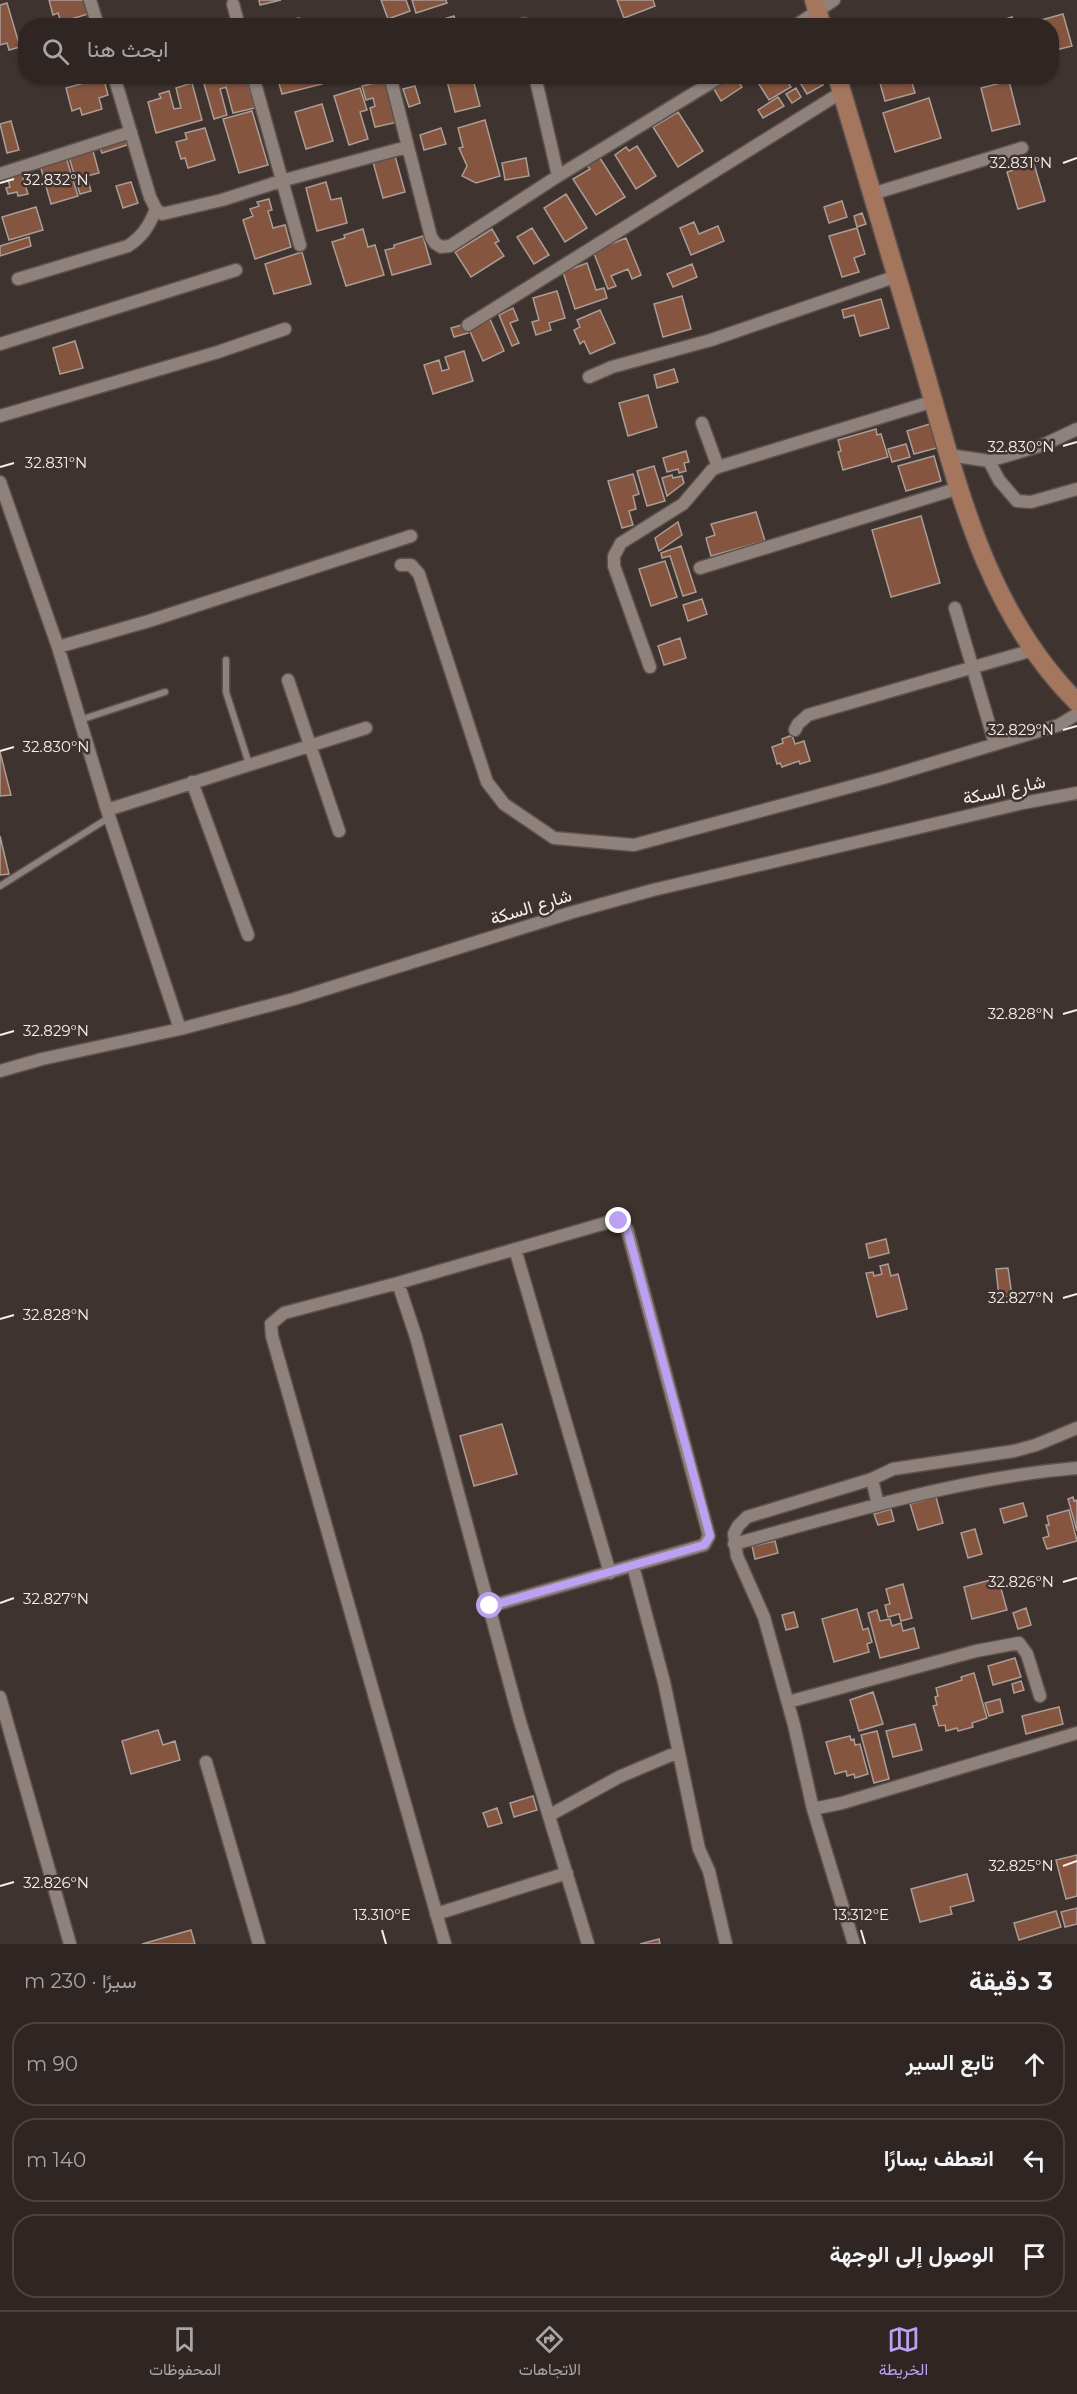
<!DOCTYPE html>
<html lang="ar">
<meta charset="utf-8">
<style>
:root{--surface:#2f2623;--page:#372e2b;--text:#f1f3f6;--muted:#a7a5a6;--line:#4a4341;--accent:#bca0f2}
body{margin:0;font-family:Montserrat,Vazirmatn,sans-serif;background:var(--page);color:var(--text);direction:rtl}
.stop{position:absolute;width:18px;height:18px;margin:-14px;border:4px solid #bca0f2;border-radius:50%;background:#fff}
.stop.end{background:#bca0f2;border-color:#fff;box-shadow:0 2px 6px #0008}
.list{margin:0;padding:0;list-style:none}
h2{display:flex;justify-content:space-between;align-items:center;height:78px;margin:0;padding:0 24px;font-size:26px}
h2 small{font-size:20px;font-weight:400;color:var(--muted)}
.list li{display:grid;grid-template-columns:39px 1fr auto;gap:18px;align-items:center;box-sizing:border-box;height:84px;margin:0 12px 12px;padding:0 12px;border:2px solid var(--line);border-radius:24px}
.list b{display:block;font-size:22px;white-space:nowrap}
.list em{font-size:20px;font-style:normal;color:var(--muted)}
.icon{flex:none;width:33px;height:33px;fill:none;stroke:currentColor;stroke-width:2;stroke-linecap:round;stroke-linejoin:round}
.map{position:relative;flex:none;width:1077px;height:1944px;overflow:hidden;direction:ltr}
.search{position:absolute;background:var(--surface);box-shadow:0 2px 4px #0004;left:18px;right:18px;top:18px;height:66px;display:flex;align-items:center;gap:15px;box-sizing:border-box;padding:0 21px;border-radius:24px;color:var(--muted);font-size:22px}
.sheet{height:366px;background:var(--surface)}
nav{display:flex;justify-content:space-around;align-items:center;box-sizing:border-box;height:84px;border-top:2px solid var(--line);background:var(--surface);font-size:16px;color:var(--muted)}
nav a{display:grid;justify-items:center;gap:3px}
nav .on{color:var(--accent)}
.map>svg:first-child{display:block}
.building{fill:#855540;stroke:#aa9c96;stroke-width:1.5}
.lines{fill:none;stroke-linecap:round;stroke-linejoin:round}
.lane-casing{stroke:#5b524e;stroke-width:9}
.street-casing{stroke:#5b524e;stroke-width:15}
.secondary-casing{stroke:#5b524e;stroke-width:21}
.lane{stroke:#8f817c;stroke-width:6}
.street{stroke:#8f817c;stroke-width:12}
.secondary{stroke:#a5765e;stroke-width:18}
.route{stroke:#bca0f2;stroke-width:8}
.ticks{fill:none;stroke:#f6efeb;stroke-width:2}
.labels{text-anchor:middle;stroke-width:5;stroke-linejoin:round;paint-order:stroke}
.street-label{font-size:18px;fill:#f6efeb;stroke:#3f332f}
.ticks-label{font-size:15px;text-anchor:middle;fill:#f6efeb;stroke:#3f332f;stroke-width:5;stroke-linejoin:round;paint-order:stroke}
</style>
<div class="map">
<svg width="1077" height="1944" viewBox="0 0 1077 1944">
<rect width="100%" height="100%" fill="#3f332f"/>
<path class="building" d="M49,0H84L88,14L61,22L58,13L53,15Z
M259,0H281L260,5Z
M381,0H406L410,11L388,19Z
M412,0H446L447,3L416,13Z
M617,0H653L655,6L624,18Z
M7,3L20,47L9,50L7,43L0,45V5Z
M1063,14L1072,46L1052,51V26H1035L1034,22Z
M454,16L457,26H438L437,21Z
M1012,17L1014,25L1001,26L999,21Z
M299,18L302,26H277V24Z
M90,76H103L108,95L99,98L102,109L82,115L80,108L72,111L66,88L84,83L83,78Z
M216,76H246L255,108L233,113L226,87L220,89L227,115L214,119L204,84L217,80Z
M277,76H320L322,84L282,94Z
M334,76H356L336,82Z
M465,76H472L480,106L455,112L447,81Z
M727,76H735L742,87L721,101L712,86Z
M754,76H784L791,87L769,100Z
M796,76H818L823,85L807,94Z
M878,76H910L915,93L885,101Z
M387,80L398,122L375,127L370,108L375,106L373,98L366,100L362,86Z
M1009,81L1020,124L992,131L981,88Z
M192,83L202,120L156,133L148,102L161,98L159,94L169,91L174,109L181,108L176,88Z
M415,86L420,103L409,107L403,89Z
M360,88L367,110L360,112L368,139L349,145L334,96Z
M796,88L801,97L792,103L786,94Z
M778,97L784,106L763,118L758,110Z
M929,98L941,138L895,152L883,113Z
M322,104L333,141L306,149L295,112Z
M252,111L268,165L239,173L223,119Z
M678,112L703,151L678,167L653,127Z
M485,120L500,176L476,183L462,176L467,166L459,148L463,147L458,128Z
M11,121L19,150L7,153L0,124Z
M205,128L215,160L188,168L185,158L181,159L176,142L187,139L185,133Z
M441,128L446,144L424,150L420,135Z
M125,137L127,145L102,153L99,145Z
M637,146L656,176L636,189L615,155L626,147L629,151Z
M92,147L99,173L87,176L91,191L80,194L68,154Z
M598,155L625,197L596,215L573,179L590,169L585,163Z
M395,156L405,192L383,198L373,162Z
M66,157L78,196L51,204L40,165Z
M526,158L529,176L505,180L502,163Z
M1034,164L1045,201L1018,209L1007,172Z
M20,169L28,194L18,196L17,192L8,194L6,188L10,187L6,173Z
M131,182L138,203L123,208L116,186Z
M326,182L331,200L341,198L347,223L317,231L306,188Z
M566,194L587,228L565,242L544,208Z
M269,199L272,210L268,211L273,228L285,225L291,247L255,259L243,220L253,216L250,209L259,206L257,202Z
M842,201L847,217L829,223L824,207Z
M36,207L43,230L9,240L2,217Z
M862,213L866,224L857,227L854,216Z
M694,222L699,234L718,226L724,241L691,255L680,228Z
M532,228L549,255L534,264L517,237Z
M857,228L865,254L854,258L859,272L842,277L829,236Z
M363,229L368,247L375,245L384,275L346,286L332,242L345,238L344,235Z
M492,229L499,241L495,243L504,256L471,277L455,252Z
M423,236L431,264L392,275L385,250L394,248V245Z
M29,237L31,246L0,256V246Z
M626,238L641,275L632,279L628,269L611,276L616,286L608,289L593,251Z
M302,252L311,284L274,294L265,264Z
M587,263L596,290L604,288L607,298L575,309L563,272Z
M692,264L697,277L673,287L667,274Z
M557,291L565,318L549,323L551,330L536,335L532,322L539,320L533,298Z
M682,296L691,329L663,337L654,304Z
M881,299L889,328L860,336L854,315L844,318L842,310Z
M513,308L518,320L510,323L519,343L512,346L499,315Z
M600,310L615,343L590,354L584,341L580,344L574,330L580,327L577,320Z
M489,317L504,351L483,361L468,327Z
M465,324L468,333L454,337L451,328Z
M75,341L83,368L60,374L53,348Z
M464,351L473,381L433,394L424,365L439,360L442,371L449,369L445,357Z
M674,369L678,382L657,388L654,375Z
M648,395L657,427L628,436L619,403Z
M933,423L940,447L914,454L907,431Z
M876,429L877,435L881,434L888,457L843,470L838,452L841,451L838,440Z
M906,444L910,457L892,462L888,449Z
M686,451L689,462L684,463L686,471L679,473L678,469L667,472L663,458Z
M934,456L941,481L906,491L898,466Z
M654,466L665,501L647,506L637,471Z
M633,474L639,494L633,496L636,509L629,511L633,525L622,528L608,481Z
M672,475L673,478L682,476L684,483L667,496L662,478Z
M756,512L765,541L711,556L706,538L715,535L711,524Z
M921,516L940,583L891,597L872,530Z
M678,522L682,535L659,551L655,538Z
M681,546L696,592L683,596L670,556L662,558L661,553Z
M665,561L677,597L651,606L639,569Z
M702,599L707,614L688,621L683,605Z
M680,638L686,658L664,665L658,646Z
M792,735L795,744L804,741L810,761L800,764L799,761L782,767L780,763L777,764L772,747L783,743L782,739Z
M0,752L11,795L0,796Z
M0,836L9,874L0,875Z
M886,1239L889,1253L869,1258L866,1244Z
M888,1264L891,1276L898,1274L907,1309L877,1317L866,1273L873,1272L874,1276L882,1274L880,1266Z
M1008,1268L1012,1296L999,1297L996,1269Z
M502,1424L517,1474L474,1486L460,1436Z
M936,1497L943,1523L918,1530L910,1504Z
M1073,1497L1074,1501L1077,1500V1531L1068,1499Z
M1023,1503L1027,1516L1004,1523L1000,1509Z
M891,1509L894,1521L878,1525L874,1514Z
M1069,1510L1077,1541L1047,1549L1043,1538L1049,1536L1046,1525H1049L1047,1516Z
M975,1529L982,1554L968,1558L961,1533Z
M775,1541L778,1553L755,1559L752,1546Z
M998,1578L1007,1610L972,1619L964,1587Z
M903,1584L912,1618L901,1621L899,1614L888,1617L885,1605L890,1604L886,1589Z
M1026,1608L1031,1625L1018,1629L1013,1613Z
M857,1609L863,1630L868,1628L872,1642L867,1644L869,1652L834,1662L822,1619Z
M877,1610L880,1621L890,1619L892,1626L901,1623L903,1631L914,1628L919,1648L880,1658L868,1613Z
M794,1612L798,1627L786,1630L782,1615Z
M1015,1658L1021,1677L993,1685L988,1666Z
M974,1673L987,1718L972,1723L973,1727L958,1731L957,1728L946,1731L945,1725L939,1726L933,1706L937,1705L935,1697L938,1696L936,1688L962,1680L961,1677Z
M1021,1681L1024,1690L1014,1693L1012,1684Z
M873,1692L883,1724L859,1731L850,1700Z
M1000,1699L1003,1712L989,1716L985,1703Z
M1059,1707L1063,1724L1026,1734L1022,1716Z
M915,1724L922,1750L893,1757L886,1731Z
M158,1730L163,1745L175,1741L180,1760L131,1774L122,1741Z
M877,1731L889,1779L874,1783L861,1735Z
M850,1736L851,1740L854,1739L855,1745L860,1744L868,1774L855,1778L854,1774L847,1776L846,1771L835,1774L826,1742Z
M533,1796L537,1810L514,1817L510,1803Z
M497,1808L502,1823L488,1827L483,1813Z
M1077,1855V1896L1066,1899L1056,1860Z
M967,1874L974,1901L950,1907L952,1914L920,1922L911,1889Z
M1077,1908V1924L1065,1927L1061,1912Z
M1056,1911L1061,1927L1019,1940L1014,1923Z
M191,1930L195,1944H142Z
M659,1939L660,1944H640Z"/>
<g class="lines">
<g class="lane-casing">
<path id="lane" d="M226,660V692L249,764
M80,720L165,692
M0,886L110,817"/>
</g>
<g class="street-casing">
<path id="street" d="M90,0L98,26
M233,4L239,26
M524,24V26
M795,26L834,0
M114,76L150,197L156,209L162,214L222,200L281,181L407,147
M253,76L300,245
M390,76L431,237L435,243L441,247L450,246L558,176L722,76
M535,76L558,176
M0,174L131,132
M872,194L1022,148
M18,279L128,246C143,236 149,226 156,209
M468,325L842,92
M0,344L236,270
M589,377L612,367L711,340L897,276
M0,416L218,352L285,329
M702,423L718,467
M949,455L989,461L1043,445L1077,429
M989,461L999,480L1017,501L1031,502L1077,489
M0,482L58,647L107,810L180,1029
M401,565H411L419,574L487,782L504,804L554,838L634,845L883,778L1059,725L1077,714
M700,568L959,488
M955,608L995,744
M58,647L149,621L411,536
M650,667L614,566V556L621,543L683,504L712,470L718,467L934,401
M288,680L339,831
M795,730L798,724L808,715L1033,650
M192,782L248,935
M107,810L366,728
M0,1071L42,1059L180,1029L294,999L573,912L653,890L1023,803L1077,793
M515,1249L610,1573
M398,1283L416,1337L519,1718L588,1944
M872,1479L878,1505
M734,1544C847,1513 959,1478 1077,1468
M633,1566L664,1682L699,1849L709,1871L726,1944
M0,1697L70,1944
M788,1702L976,1651L1019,1643L1027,1654L1040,1696
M206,1762L259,1944
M813,1809L842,1803L1077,1733
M550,1815L619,1777L678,1752
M436,1914L567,1873
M445,1944L272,1336L271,1324L284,1313L398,1283L616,1220L627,1229L709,1536L704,1545L491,1606
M854,1944L813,1809L794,1725L764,1617L737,1556L734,1534L738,1526L747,1517L872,1479L893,1469L1014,1451L1036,1445L1077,1428"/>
</g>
<g class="secondary-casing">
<path id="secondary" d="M814,0L822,26
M837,76C864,168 892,259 919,351C955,474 982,608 1077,702"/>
</g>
<use href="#lane" class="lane"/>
<use href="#street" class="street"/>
<use href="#secondary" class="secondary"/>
</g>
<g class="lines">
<path class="route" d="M490,1606L704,1545L710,1536L627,1229L619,1221"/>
</g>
<path class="ticks" d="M1063,163L1077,158M0,183L14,179M1063,446L1077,442M0,467L14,463M1063,730L1077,726M0,751L14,747M1063,1014L1077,1010M0,1035L14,1031M1063,1298L1077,1294M0,1319L14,1315M1063,1582L1077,1578M0,1603L14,1598M1063,1866L1077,1861M0,1886L14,1882M382,1930L386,1944M861,1930L865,1944"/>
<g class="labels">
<g class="street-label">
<text transform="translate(1004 790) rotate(-12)" y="6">شارع السكة</text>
<text transform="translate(531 907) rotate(-17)" y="6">شارع السكة</text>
</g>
</g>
<g class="ticks-label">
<text x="1021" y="168">32.831°N</text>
<text x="56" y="185">32.832°N</text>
<text x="1021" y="452">32.830°N</text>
<text x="56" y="468">32.831°N</text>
<text x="1021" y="735">32.829°N</text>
<text x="56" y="752">32.830°N</text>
<text x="1021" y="1019">32.828°N</text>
<text x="56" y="1036">32.829°N</text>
<text x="1021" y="1303">32.827°N</text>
<text x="56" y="1320">32.828°N</text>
<text x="1021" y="1587">32.826°N</text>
<text x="56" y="1604">32.827°N</text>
<text x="1021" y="1871">32.825°N</text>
<text x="56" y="1888">32.826°N</text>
<text x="382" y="1920">13.310°E</text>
<text x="861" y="1920">13.312°E</text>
</g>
</svg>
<div class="stop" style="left:490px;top:1606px"></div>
<div class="stop end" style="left:619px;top:1221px"></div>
<div class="search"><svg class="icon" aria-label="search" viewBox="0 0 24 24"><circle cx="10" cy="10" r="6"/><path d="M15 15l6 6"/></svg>ابحث هنا</div>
</div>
<section class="sheet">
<h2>3 دقيقة<small>سيرًا · 230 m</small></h2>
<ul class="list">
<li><svg class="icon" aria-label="ahead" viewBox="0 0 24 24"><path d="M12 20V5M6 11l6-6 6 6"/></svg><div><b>تابع السير</b></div><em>90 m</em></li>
<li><svg class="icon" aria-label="left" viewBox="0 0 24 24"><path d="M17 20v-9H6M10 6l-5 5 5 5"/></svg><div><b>انعطف يسارًا</b></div><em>140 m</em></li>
<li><svg class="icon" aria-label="arrive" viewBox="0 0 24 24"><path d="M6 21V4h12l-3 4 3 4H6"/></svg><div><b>الوصول إلى الوجهة</b></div></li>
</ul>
</section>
<nav>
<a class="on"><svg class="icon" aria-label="map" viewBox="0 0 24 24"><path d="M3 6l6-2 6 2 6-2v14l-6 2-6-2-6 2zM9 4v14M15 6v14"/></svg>الخريطة</a>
<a><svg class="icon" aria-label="directions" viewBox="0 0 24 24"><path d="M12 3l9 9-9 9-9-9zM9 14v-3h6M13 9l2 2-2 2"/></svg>الاتجاهات</a>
<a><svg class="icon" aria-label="saved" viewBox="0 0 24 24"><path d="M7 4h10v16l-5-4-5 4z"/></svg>المحفوظات</a>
</nav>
